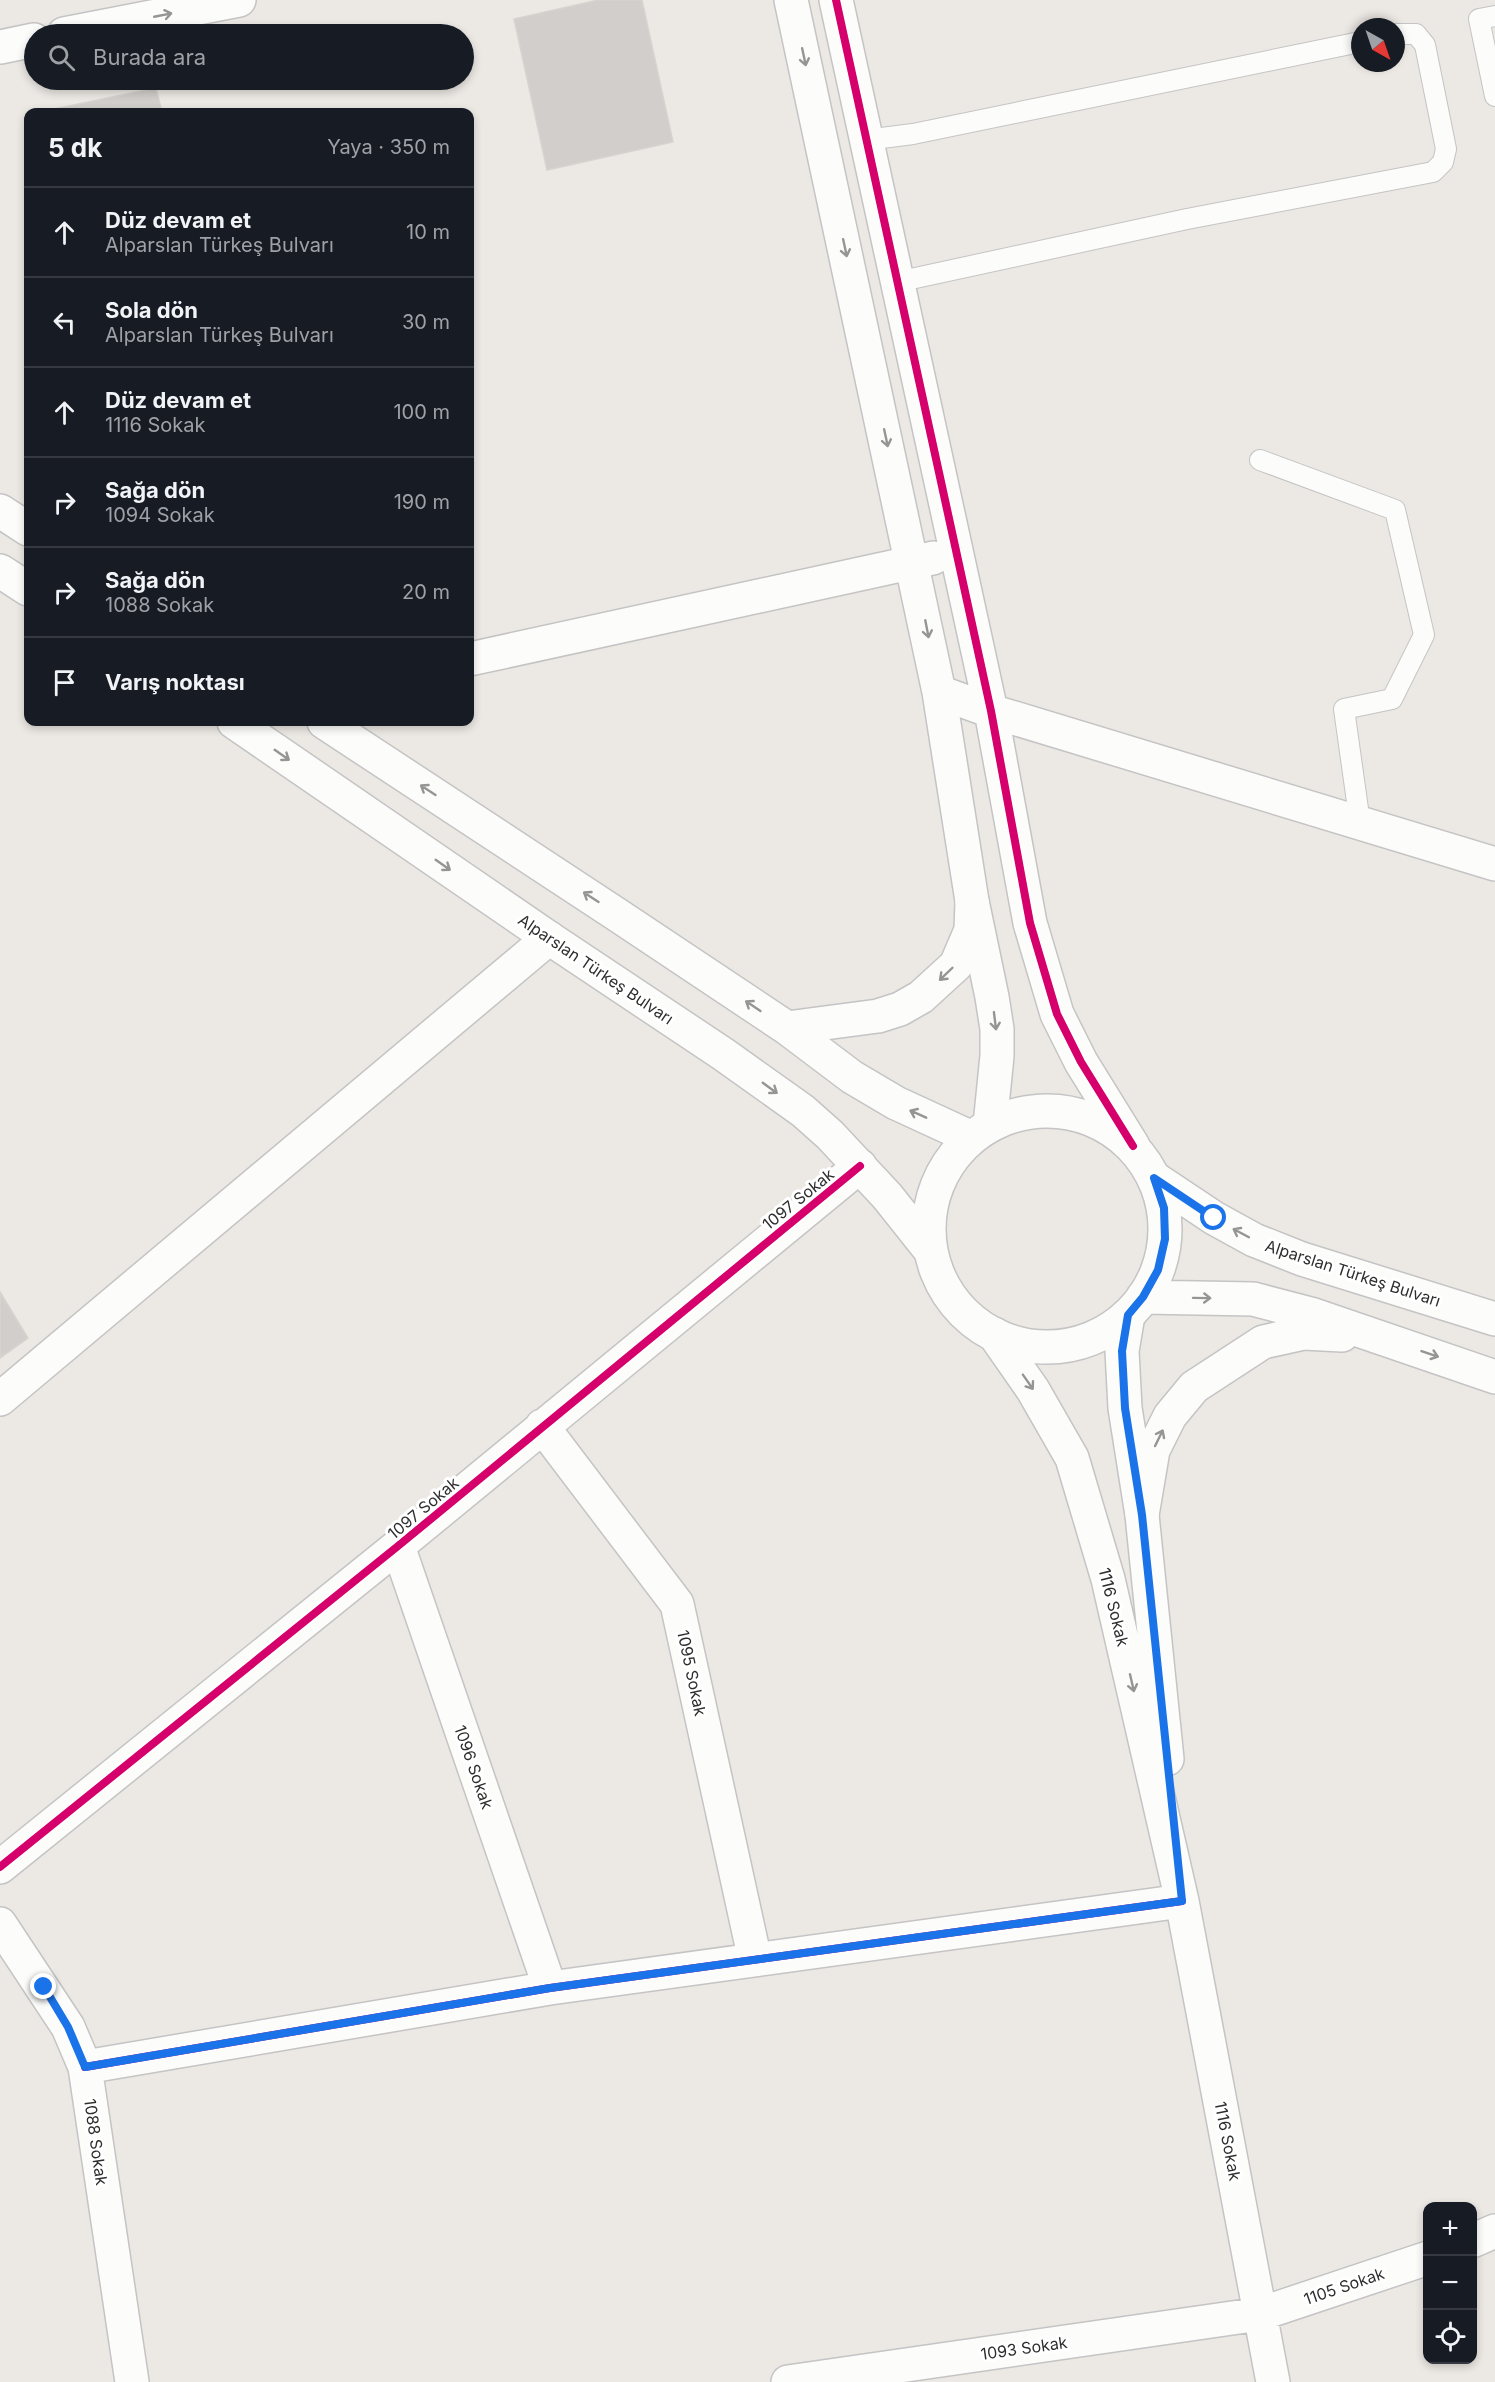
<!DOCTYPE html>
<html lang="tr">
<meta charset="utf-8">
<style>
:root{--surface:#171b24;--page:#20242c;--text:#f1f3f6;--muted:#9ea1a6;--line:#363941}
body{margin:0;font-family:Inter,sans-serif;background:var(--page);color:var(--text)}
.controls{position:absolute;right:18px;bottom:18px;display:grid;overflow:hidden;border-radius:12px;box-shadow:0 3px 9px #0003}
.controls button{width:54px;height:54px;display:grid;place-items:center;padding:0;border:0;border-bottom:2px solid var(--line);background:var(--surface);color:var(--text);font:30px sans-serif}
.compass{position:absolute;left:1351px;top:18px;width:54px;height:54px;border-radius:50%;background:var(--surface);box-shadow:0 3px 9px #0003;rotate:140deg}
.stop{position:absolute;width:18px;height:18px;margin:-14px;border:4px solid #1a73e8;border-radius:50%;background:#fff}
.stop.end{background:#1a73e8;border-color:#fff;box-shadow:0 2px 6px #0008}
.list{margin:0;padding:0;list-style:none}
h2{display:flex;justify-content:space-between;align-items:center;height:78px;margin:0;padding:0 24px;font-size:26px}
h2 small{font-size:20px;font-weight:400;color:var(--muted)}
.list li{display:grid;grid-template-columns:39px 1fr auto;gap:18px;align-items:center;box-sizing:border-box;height:90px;padding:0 24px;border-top:2px solid var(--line)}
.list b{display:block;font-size:22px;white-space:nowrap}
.list p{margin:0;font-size:20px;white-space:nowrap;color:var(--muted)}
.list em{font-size:20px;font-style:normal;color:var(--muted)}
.icon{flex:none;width:33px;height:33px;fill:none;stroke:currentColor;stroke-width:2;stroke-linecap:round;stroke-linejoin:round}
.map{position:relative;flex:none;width:1495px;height:2382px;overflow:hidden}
.search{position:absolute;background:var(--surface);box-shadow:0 3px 9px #0003;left:24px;top:24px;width:450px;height:66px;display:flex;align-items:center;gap:15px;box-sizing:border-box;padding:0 21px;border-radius:33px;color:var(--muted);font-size:22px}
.panel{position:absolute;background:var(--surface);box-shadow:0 3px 9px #0003;left:24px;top:108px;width:450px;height:618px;border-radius:12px}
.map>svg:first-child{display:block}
.building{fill:#d1cecb;stroke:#d7d4d0;stroke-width:1.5}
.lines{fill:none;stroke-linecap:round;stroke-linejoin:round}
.service-casing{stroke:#c5c4c5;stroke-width:22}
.minor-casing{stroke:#c5c4c5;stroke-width:36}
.tertiary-casing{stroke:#c5c4c5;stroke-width:36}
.secondary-casing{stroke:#c5c4c5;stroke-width:36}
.service{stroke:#fcfcfb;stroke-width:20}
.minor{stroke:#fcfcfb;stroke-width:33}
.tertiary{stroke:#fcfcfb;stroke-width:33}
.secondary{stroke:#fcfcfb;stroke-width:33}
.cycleway-casing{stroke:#fff;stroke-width:11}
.cycleway{stroke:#d6006c;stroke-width:8}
.oneway{stroke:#959594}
.route{stroke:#1a73e8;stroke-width:8}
.labels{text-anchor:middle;stroke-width:6;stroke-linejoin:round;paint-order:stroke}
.street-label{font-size:16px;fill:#2e2e2e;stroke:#fff}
</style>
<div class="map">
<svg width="1495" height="2382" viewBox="0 0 1495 2382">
<rect width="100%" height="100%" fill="#ece8e4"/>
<path class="building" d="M598,0H642L673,142L547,170L514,19Z
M156,88L162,112H40Z
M0,1292L28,1338L0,1358Z"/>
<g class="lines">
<g class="service-casing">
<path id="service" d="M1495,16L1479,19L1495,96
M866,140L913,134L1360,42
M897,282L1187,219L1433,172L1443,162L1446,149L1425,45L1416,34H1396
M1260,460L1395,510L1424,635L1392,699L1344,709L1360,823"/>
</g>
<g class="minor-casing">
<path id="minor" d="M791,0L939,692L972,901L992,997L997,1029V1056L990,1125
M836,0L991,711L1030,923L1057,1014L1081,1062L1133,1146
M470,659L933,558
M939,692L991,711L1495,864
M1128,1315L1122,1351L1125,1408L1142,1515L1167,1759
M994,1334L1033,1390L1072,1458L1108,1579L1182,1901L1273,2382
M0,1399L549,938
M542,1426L677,1604L755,1960
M398,1546L550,1988
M0,1867L398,1546L860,1166
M0,1924L68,2027L85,2067L132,2382
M85,2067L550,1988L1182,1901
M1472,2241L1495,2231
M788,2382L1260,2314L1428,2258"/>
</g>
<g class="tertiary-casing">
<path id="tertiary" d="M64,34L239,0
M0,47L34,40"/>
</g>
<g class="secondary-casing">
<path id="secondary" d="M0,511L28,529
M0,571L28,589
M234,722L549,938L723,1054L803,1111L830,1135L887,1196L930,1250
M324,722L616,914L787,1028L852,1077L896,1103L972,1138
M787,1028L878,1016L900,1009L921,997L956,965L971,930L972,901
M929 1229a118 118 0 1 1 236 0a118 118 0 1 1-236 0Z
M1154,1178L1214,1218L1254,1240L1302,1259L1495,1319
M1143,1297L1253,1299L1314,1315L1495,1377
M1142,1515L1153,1450L1170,1416L1194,1387L1263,1342L1304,1333L1342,1335"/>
</g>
<use href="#service" class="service"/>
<use href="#minor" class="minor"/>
<use href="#tertiary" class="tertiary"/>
<use href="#secondary" class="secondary"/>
<g class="cycleway-casing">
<path id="cycleway" d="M836,0L991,711L1030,923L1057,1014L1081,1062L1133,1146
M0,1867L398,1546L860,1166
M85,2067L550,1988L1182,1901"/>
</g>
<use href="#cycleway" class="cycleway"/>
</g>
<defs><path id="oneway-shaft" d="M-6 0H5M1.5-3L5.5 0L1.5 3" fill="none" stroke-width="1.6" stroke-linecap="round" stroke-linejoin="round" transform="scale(1.5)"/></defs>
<g class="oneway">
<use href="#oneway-shaft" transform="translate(163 15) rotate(-11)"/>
<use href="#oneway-shaft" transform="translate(804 57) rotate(78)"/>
<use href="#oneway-shaft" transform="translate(845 248) rotate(78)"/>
<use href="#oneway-shaft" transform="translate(886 438) rotate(78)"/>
<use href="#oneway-shaft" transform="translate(927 629) rotate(79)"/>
<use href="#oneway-shaft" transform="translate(282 755) rotate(35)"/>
<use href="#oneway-shaft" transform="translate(428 790) rotate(-147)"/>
<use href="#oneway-shaft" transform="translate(443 865) rotate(35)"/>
<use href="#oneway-shaft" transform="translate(591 897) rotate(-147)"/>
<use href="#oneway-shaft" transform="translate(946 974) rotate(136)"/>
<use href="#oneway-shaft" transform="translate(753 1006) rotate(-146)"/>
<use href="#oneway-shaft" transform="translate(995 1021) rotate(83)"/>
<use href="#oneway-shaft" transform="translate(770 1088) rotate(36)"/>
<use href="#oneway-shaft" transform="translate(918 1114) rotate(-156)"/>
<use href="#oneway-shaft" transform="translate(1241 1233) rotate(-152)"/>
<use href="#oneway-shaft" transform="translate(1202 1298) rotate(1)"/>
<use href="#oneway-shaft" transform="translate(1430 1354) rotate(19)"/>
<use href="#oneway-shaft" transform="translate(1028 1382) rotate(55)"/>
<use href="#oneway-shaft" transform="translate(1159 1438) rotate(-64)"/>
<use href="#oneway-shaft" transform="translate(1132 1683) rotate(77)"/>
</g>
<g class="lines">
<path class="route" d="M44,1987L68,2027L85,2067L550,1988L1182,1901L1142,1515L1125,1408L1122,1351L1128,1315L1143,1297L1158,1270L1165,1239L1164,1208L1154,1178L1214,1218"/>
</g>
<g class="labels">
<g class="street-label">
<text transform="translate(596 969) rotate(34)" y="6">Alparslan Türkeş Bulvarı</text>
<text transform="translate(798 1199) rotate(-39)" y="6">1097 Sokak</text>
<text transform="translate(1353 1273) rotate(18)" y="6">Alparslan Türkeş Bulvarı</text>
<text transform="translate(423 1508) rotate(-40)" y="6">1097 Sokak</text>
<text transform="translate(1114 1607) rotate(76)" y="6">1116 Sokak</text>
<text transform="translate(692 1673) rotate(78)" y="6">1095 Sokak</text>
<text transform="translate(474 1767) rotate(71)" y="6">1096 Sokak</text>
<text transform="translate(1228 2141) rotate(79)" y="6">1116 Sokak</text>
<text transform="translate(96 2142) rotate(82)" y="6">1088 Sokak</text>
<text transform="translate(1344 2286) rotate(-19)" y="6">1105 Sokak</text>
<text transform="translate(1024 2348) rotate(-8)" y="6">1093 Sokak</text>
</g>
</g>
</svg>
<div class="controls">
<button>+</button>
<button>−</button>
<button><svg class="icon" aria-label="locate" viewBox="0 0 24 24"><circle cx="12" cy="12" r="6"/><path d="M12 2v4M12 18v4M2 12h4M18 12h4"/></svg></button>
</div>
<svg class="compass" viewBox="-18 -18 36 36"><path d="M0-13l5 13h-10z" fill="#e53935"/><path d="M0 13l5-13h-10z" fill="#9ea1a6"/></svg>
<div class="stop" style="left:1214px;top:1218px"></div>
<div class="stop end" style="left:44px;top:1987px"></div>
<div class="search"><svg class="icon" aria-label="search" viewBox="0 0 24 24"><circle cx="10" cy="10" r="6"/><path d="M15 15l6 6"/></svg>Burada ara</div>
<section class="panel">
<h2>5 dk<small>Yaya · 350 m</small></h2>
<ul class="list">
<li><svg class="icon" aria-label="ahead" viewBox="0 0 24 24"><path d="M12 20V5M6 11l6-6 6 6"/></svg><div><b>Düz devam et</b><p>Alparslan Türkeş Bulvarı</p></div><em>10 m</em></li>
<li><svg class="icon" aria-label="left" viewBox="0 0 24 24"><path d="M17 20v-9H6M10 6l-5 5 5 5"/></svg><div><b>Sola dön</b><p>Alparslan Türkeş Bulvarı</p></div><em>30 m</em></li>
<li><svg class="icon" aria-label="ahead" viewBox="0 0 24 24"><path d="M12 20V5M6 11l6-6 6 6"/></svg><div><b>Düz devam et</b><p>1116 Sokak</p></div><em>100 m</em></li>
<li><svg class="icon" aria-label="right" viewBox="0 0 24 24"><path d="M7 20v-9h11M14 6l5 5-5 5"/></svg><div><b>Sağa dön</b><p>1094 Sokak</p></div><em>190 m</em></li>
<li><svg class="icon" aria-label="right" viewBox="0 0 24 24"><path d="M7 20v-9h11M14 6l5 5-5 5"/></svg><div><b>Sağa dön</b><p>1088 Sokak</p></div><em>20 m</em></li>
<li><svg class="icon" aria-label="arrive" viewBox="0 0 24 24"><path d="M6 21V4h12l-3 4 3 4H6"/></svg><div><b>Varış noktası</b></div></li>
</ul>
</section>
</div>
